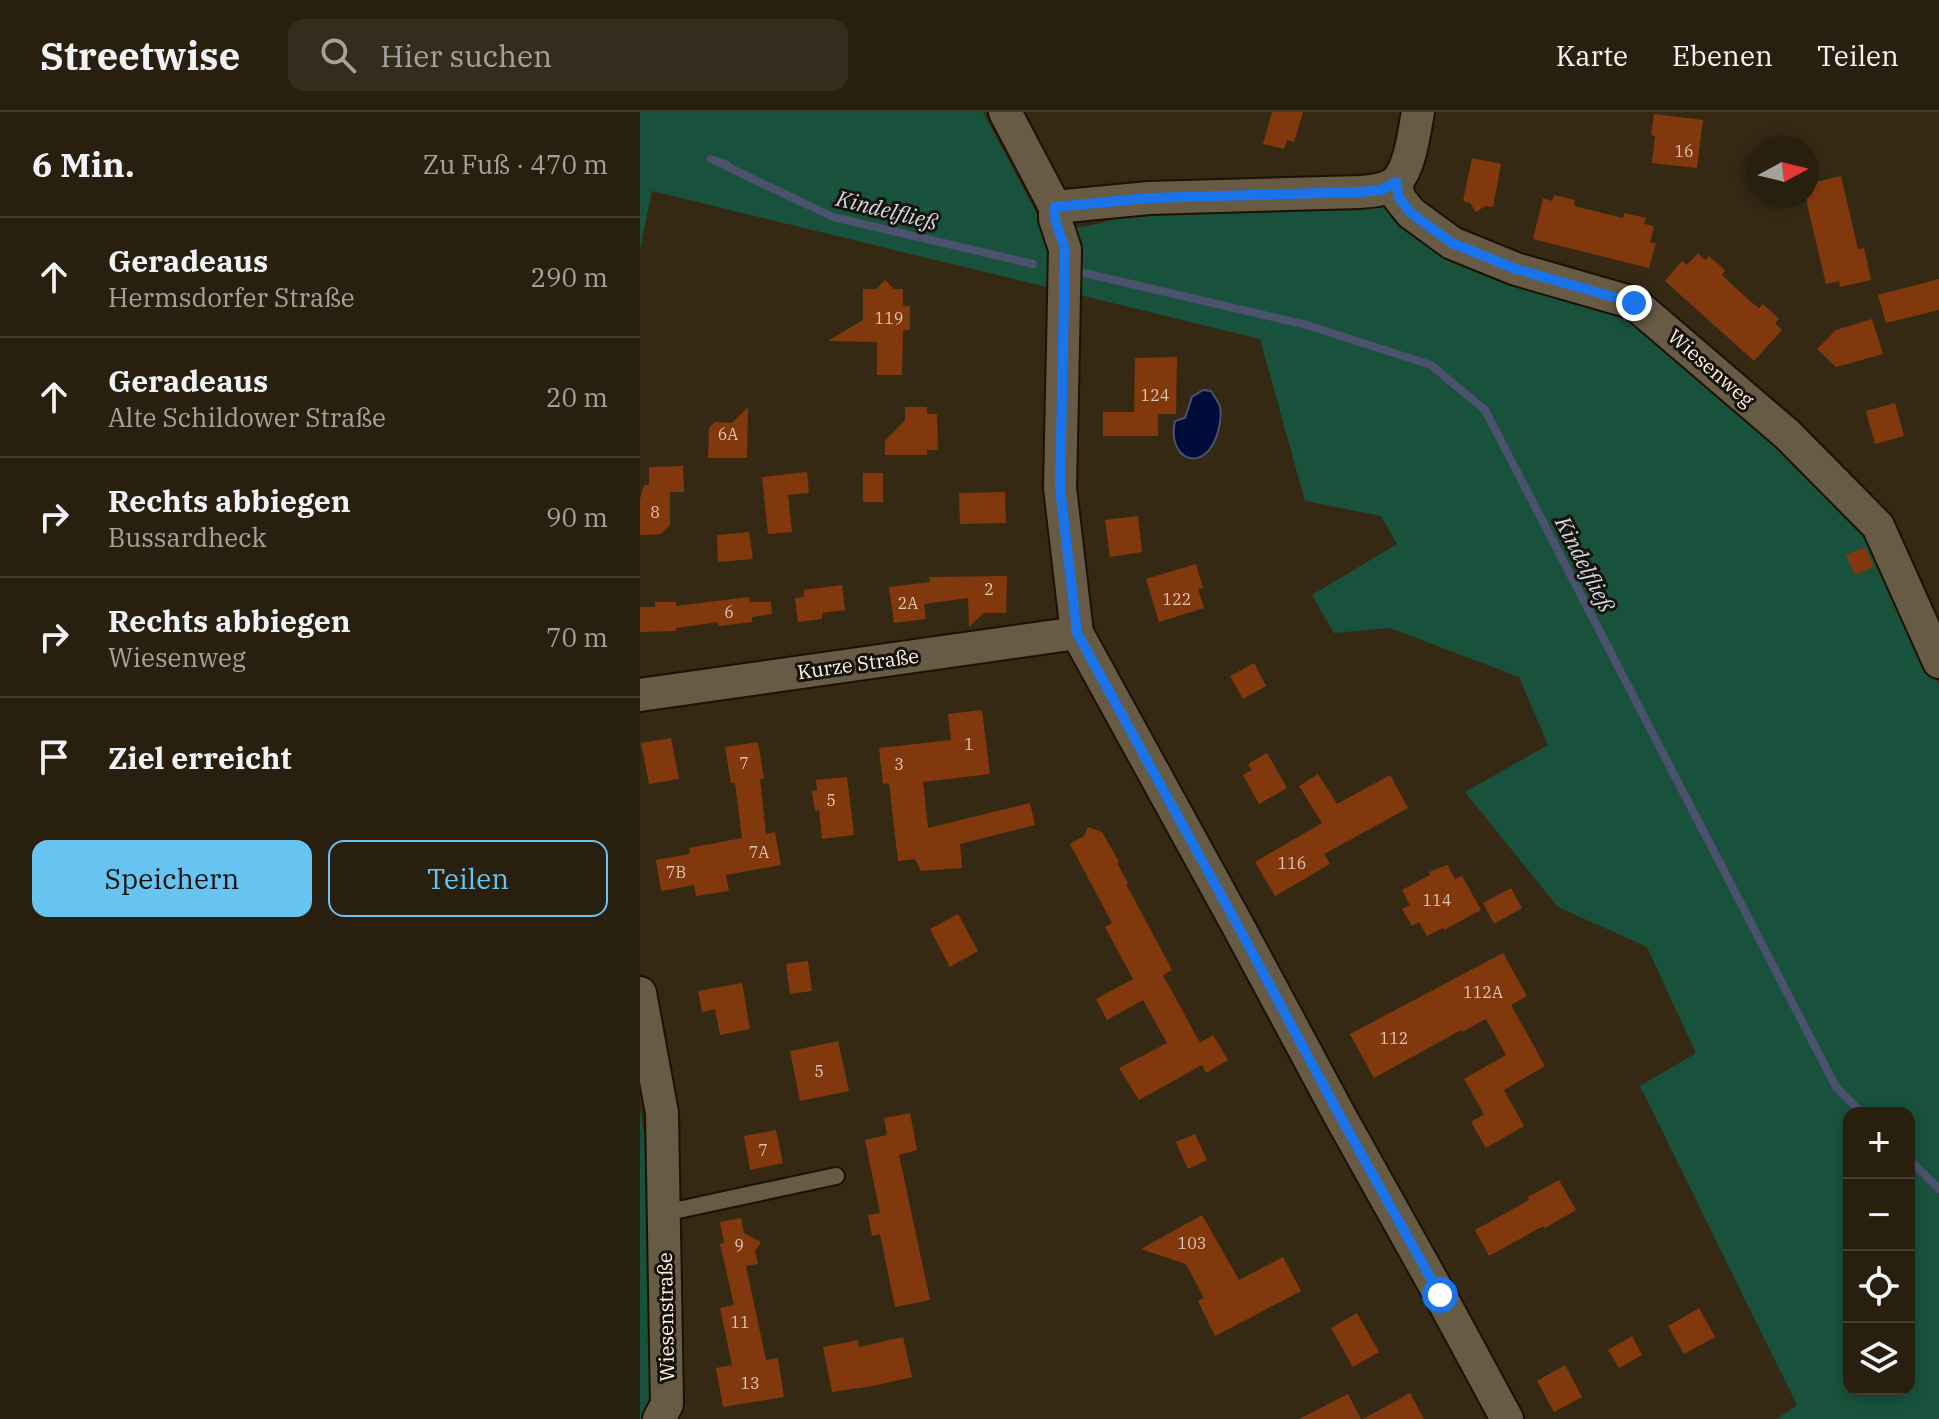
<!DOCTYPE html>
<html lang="de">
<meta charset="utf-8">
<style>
:root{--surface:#281f0f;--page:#342c1d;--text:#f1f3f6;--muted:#a5a29e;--line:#443d2f;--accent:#67c4f0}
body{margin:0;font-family:"IBM Plex Serif",serif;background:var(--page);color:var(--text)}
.controls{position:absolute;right:24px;bottom:24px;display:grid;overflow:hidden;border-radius:16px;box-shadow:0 4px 12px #0003}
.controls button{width:72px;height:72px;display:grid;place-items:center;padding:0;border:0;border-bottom:2px solid var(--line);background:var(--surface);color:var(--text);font:40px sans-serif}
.compass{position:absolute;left:1107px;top:24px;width:72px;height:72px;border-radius:50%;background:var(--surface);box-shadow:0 4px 12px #0003;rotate:83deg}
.stop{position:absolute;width:24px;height:24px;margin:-18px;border:6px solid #1a73e8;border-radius:50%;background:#fff}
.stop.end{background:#1a73e8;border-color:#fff;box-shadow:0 2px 8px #0008}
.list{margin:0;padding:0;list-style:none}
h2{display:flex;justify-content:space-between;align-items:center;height:104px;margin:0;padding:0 32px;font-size:34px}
h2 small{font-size:26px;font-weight:400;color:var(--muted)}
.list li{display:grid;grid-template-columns:52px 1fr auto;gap:24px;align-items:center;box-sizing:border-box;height:120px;padding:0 32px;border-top:2px solid var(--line)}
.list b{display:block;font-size:30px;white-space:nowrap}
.list p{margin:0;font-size:26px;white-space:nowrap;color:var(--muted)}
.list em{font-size:26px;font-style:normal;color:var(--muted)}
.actions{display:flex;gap:16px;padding:24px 32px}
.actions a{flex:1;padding:18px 0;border:2px solid var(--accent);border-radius:16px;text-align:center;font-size:28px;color:var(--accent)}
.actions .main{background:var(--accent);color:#111}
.icon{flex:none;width:44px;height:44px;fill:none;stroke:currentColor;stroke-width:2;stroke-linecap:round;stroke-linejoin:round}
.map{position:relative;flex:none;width:1299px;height:1307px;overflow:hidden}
header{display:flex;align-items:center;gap:48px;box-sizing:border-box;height:112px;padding:0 40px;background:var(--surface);border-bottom:2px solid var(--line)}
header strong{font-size:38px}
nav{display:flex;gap:44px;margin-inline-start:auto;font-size:28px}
.search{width:560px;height:72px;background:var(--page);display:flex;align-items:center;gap:20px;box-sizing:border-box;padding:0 28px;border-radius:16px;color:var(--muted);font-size:30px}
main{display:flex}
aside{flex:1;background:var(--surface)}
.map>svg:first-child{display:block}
.green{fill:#18523c;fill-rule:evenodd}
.water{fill:#000c39;stroke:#4c526d;stroke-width:2}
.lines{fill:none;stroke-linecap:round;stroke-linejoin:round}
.stream{stroke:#4c526d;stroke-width:8}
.building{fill:#82380d}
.service-casing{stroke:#1d1101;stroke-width:20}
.minor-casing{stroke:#1d1101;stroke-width:36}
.service{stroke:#685b45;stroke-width:16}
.minor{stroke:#685b45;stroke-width:32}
.route{stroke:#1a73e8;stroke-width:10}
.labels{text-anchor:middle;stroke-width:6;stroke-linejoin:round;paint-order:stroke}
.number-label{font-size:16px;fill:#dec5b0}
.street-label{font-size:20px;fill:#fcf4e7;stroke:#18130a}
.water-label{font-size:22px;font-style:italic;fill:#cedaec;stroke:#18130a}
</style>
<header>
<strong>Streetwise</strong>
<div class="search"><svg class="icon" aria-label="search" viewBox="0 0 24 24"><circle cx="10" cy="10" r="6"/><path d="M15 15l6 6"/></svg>Hier suchen</div>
<nav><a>Karte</a><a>Ebenen</a><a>Teilen</a></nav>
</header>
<main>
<aside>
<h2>6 Min.<small>Zu Fuß · 470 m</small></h2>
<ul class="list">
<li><svg class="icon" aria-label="ahead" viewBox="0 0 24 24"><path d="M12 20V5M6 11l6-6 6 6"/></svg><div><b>Geradeaus</b><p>Hermsdorfer Straße</p></div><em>290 m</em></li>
<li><svg class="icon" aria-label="ahead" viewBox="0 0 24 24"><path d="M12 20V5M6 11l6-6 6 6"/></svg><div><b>Geradeaus</b><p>Alte Schildower Straße</p></div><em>20 m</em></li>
<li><svg class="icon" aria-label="right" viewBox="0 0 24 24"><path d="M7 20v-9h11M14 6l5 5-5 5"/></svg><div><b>Rechts abbiegen</b><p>Bussardheck</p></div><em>90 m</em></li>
<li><svg class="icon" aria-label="right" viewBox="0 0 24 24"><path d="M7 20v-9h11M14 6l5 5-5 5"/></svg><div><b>Rechts abbiegen</b><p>Wiesenweg</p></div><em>70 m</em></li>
<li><svg class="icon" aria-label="arrive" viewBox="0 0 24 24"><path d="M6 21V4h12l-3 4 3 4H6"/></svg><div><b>Ziel erreicht</b></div></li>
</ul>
<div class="actions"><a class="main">Speichern</a><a>Teilen</a></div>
</aside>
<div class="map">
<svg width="1299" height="1307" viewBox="0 0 1299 1307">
<rect width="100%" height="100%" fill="#352914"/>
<path class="green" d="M0,0H343L407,121L457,112L505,98L746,89L799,135L845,164L1001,209L1234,423L1299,572V1307H1137L1157,1293L1000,974L1056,941L1007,835L918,795L825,680L908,633L879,565L750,516L694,521L672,483L757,432L741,404L665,389L620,227L12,79L0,137ZM1209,1001H1269V1277H1209Z
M0,997L17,1102L23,1289L9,1307H0Z"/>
<path class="water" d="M563,278L571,279C574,284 579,290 580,295C582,303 580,312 578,320C565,364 526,348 535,309L545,306L552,285Z"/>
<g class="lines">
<path class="stream" d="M87,53L71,47L193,105L393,152
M440,160L667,213L791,253L845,298L1196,975L1222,1001
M1269,1047L1299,1077"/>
</g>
<path class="building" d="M632,0H663L654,30L647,28L644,37L623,32Z
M1014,2L1063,8L1057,56L1012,51L1015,24L1011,23Z
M832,46L861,52L853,95L845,94L836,100L830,91L823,89Z
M1201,64L1218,137L1224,136L1231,168L1200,175L1199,169L1186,172L1167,92V72Z
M914,83L935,88L934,94L962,101L983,106L984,101L1006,106L1004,112L1014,114L1010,130L1016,131L1009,156L893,127L903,86L912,89Z
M1058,141L1065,148L1069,144L1085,158L1082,163L1111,190L1119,196L1123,192L1139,207L1135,211L1142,218L1114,249L1025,169L1042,149L1047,153Z
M1299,167V198L1246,211L1238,183Z
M245,168L254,177H263V194H270V218H263L262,263H237V230L188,229L223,208V177H236Z
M1232,207L1243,242L1196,255L1177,237L1196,218Z
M537,245L536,302H518V324H463V300H494L495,246Z
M1255,291L1264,324L1235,332L1226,299Z
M108,295L107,346H68L69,316L75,310L92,311Z
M265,295H287V302H297L298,338H287V343H245V329L265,308Z
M43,354L44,380H30V413L21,422L0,423V387L4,373H9V355Z
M167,360L169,381L148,383L152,420L128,422L122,365Z
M223,361H243V390H223Z
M365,380L366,411L320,412L319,381Z
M498,404L502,440L470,445L465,408Z
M109,420L113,447L78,450L77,423Z
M1225,435L1234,455L1215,463L1206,443Z
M556,452L563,476L558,477L564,496L519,510L506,467Z
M367,464L366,501H344L329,515L328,486L284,492L286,507L254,511L249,475L290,470L289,465Z
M202,473L205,498L182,501V507L158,510L155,486L164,485V478Z
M109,485L110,490H131L132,502L112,505V510L79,514L78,510L36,516V519L0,520V495H15V490H36V494Z
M614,551L626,574L603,587L590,564Z
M342,598L350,662L283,670L288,716L390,691L395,713L320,732L322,756L281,759L275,747L258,749L249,671L243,672L239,636L311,628L308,602Z
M31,626L39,667L9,672L1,631Z
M118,630L124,667H120L126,722L135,720L141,753L86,763L89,779L56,784L54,773L21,779L16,748L50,742L49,736L102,726L95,671H91L85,635Z
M627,641L647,676L619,692L603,663L612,658L608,652Z
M678,662L697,692L750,663L768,696L684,742L690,752L635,784L615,750L682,711L659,674Z
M207,665L214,723L182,727L179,698L175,699L172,679L177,678L176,668Z
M448,715L462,720L479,750L477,751L488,771L486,772L532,858L523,863L560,931L573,923L588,948L566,961L562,953L499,988L479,956L527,931L503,888L467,908L456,887L493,867L465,815L472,811L430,732L444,724Z
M807,753L815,767L822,764L841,798L804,818L803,816L787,824L779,810L772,814L762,797L770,793L762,778L790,763L789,760Z
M871,776L882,796L854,812L843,791Z
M318,802L338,839L310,855L290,817Z
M863,841L887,884L871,893L905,954L864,978L884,1014L846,1036L831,1010L844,1002L824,967L866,943L846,907L822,920L821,918L734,966L710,922Z
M168,849L172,879L150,882L146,852Z
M102,871L110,917L80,923L75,897L62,900L58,879Z
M198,929L209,979L160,989L150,939Z
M270,1001L277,1038L259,1043L290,1188L255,1195L240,1122L232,1124L228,1103L240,1101L225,1028L247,1023L244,1006Z
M136,1018L143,1051L110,1058L104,1024Z
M555,1022L567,1048L548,1057L536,1030Z
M919,1068L936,1098L905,1116L903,1114L849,1144L835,1118L889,1088L888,1085Z
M562,1103L599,1168L643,1145L661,1179L575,1224L558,1189L564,1186L546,1152L501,1137Z
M101,1106L104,1121L121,1130L115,1139L118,1152L106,1154L126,1248L138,1246L144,1285L83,1295L76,1256L92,1253L80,1196L94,1193L80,1132L84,1131L80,1110Z
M1059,1196L1075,1225L1044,1242L1028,1214Z
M717,1201L739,1240L713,1255L691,1216Z
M992,1224L1002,1243L979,1256L968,1238Z
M263,1225L272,1265L233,1274L192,1280L183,1235L218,1228L219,1235Z
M925,1253L942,1285L914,1300L897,1269Z
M770,1281L784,1307H723Z
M708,1282L721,1307H659Z"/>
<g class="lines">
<g class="service-casing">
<path id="service" d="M24,1101L196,1064"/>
</g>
<g class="minor-casing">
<path id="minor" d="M365,0L415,95V107L425,137L420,376L437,521L598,814L700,1004L800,1183L867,1307
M756,70L759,86L771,101L812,131L876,157L994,191L1147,322L1238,414L1299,550
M415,95L509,86L720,80C732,79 748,78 757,69C771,53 774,20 778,0
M0,583L437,521
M0,881L22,1001L27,1292L19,1307"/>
</g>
<use href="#service" class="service"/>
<use href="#minor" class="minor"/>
</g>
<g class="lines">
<path class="route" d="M800,1183L700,1004L598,814L437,521L420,376L425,137L415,107V95L509,86L720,80L741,78L756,70L759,86L771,101L812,131L876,157L994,191"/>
</g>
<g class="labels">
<g class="number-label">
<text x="1044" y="45">16</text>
<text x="249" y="212">119</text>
<text x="515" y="289">124</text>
<text x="88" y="328">6A</text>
<text x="15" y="406">8</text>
<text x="349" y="483">2</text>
<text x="537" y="493">122</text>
<text x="268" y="497">2A</text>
<text x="89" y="506">6</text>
<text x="329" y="638">1</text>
<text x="104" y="657">7</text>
<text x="259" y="658">3</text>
<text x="191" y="694">5</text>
<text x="119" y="746">7A</text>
<text x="652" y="757">116</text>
<text x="36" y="766">7B</text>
<text x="797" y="794">114</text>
<text x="843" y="886">112A</text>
<text x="754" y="932">112</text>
<text x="179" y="965">5</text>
<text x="123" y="1044">7</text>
<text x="552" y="1137">103</text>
<text x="99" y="1139">9</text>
<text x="100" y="1216">11</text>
<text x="110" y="1277">13</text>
</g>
<g class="street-label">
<text transform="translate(1071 256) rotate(41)" y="7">Wiesenweg</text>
<text transform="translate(218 552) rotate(-8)" y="7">Kurze Straße</text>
<text transform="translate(26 1205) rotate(-91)" y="7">Wiesenstraße</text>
</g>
<g class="water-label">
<text transform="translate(247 98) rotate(14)" y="8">Kindelfließ</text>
<text transform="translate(945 452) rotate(63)" y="8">Kindelfließ</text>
</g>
</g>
</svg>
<div class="controls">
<button>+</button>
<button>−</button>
<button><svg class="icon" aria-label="locate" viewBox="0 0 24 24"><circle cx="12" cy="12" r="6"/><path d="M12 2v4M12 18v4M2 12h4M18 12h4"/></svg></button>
<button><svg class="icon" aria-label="layers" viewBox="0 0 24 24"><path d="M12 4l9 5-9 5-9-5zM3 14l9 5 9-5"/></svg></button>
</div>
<svg class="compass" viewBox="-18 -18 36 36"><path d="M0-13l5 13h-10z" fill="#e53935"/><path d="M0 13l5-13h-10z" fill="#a5a29e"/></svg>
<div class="stop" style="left:800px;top:1183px"></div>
<div class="stop end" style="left:994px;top:191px"></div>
</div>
</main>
